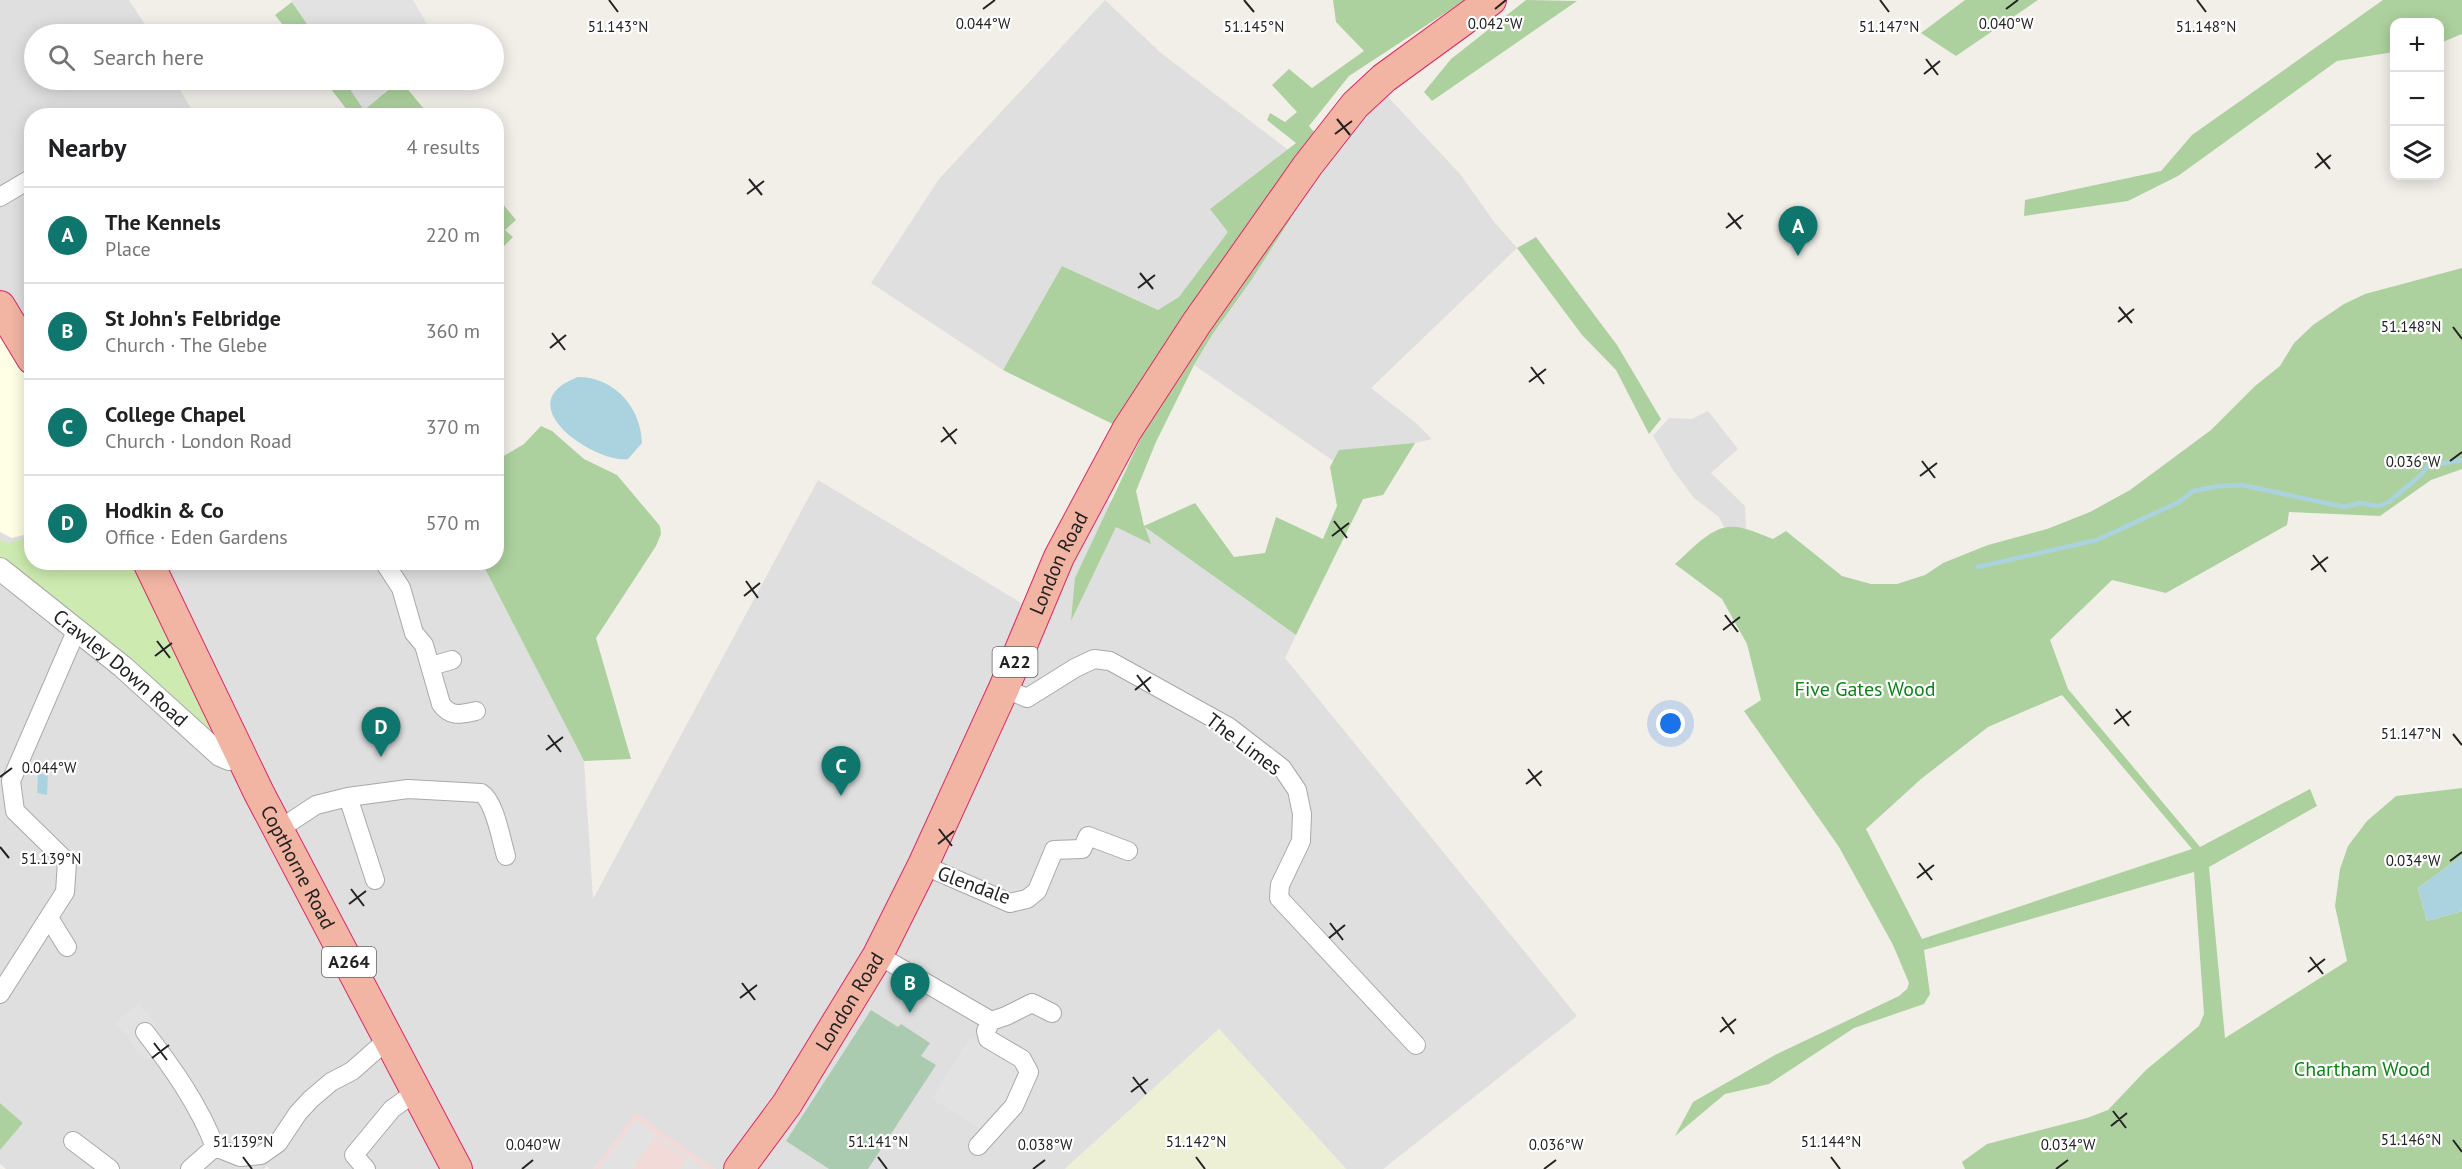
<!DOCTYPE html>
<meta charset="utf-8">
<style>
:root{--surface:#fff;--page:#f2f2f2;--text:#202124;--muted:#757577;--line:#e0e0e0;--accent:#0f766e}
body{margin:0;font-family:"PT Sans",sans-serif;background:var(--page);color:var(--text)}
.controls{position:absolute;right:18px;top:18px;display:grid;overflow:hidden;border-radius:12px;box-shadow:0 3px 15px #0003}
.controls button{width:54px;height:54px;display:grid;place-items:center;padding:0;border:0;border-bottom:2px solid var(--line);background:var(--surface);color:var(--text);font:30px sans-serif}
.you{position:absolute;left:1671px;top:724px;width:21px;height:21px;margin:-15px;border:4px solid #fff;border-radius:50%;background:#1a73e8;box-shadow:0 0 0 9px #1a73e833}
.badge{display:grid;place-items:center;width:39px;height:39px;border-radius:50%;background:var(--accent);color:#fff;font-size:20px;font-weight:700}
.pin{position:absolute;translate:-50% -50px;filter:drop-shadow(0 2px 3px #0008)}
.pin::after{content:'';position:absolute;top:32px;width:21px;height:18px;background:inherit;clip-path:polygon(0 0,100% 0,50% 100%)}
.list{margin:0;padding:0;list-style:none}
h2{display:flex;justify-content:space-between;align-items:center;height:78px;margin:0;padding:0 24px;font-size:26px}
h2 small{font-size:20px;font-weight:400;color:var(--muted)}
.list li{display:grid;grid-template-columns:39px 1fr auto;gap:18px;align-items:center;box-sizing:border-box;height:96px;padding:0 24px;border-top:2px solid var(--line)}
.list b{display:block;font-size:22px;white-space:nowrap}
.list p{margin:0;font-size:20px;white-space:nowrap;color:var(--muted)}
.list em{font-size:20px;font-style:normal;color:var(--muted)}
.icon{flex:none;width:33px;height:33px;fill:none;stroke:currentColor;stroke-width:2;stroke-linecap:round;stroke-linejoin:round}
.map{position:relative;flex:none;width:2462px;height:1169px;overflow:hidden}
.search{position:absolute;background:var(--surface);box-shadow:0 3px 15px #0003;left:24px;top:24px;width:480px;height:66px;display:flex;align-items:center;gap:15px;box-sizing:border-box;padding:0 21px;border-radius:33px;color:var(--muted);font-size:22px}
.panel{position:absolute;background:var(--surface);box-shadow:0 3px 15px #0003;left:24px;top:108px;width:480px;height:462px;border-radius:24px}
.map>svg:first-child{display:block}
.residential{fill:#e0dfdf}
.commercial{fill:#f2dad9}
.education{fill:#ffffe5}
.farmland{fill:#eef0d5}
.grass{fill:#cdebb0}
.forest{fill:#add19e;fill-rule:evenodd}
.cemetery{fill:#aacbaf}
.parking{fill:#e2e2e2}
.water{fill:#aad3df}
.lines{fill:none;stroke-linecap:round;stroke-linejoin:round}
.stream{stroke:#aad3df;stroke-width:4.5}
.minor-casing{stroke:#a9a9a9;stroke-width:20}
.tertiary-casing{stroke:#a9a9a9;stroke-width:24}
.trunk-casing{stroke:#dc2a67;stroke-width:32}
.minor{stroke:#fff;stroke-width:18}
.tertiary{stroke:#fff;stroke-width:22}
.trunk{stroke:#f2b4a3;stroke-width:30}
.ticks{fill:none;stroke:#222;stroke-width:2}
.labels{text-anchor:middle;stroke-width:4.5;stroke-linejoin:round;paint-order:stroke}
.shield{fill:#fff;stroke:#646464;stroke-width:1.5}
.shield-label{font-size:18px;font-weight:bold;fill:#222}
.street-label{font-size:20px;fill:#222;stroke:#fff}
.park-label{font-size:20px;fill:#0c8416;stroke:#fff}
.ticks-label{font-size:15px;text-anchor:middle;fill:#222;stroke:#fff;stroke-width:4.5;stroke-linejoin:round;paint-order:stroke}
</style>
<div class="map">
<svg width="2462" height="1169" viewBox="0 0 2462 1169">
<rect width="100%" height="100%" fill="#f2efe9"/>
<path class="residential" d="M0,0H129L151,34H34V80H174L195,115L32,116V562L482,563L584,761L593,899L818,480L1036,612L1095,490L1296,635L1285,658L1577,1016L1383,1169H1346L1219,1029L1065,1169H715L636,1114L593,1169H269L267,1166L264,1169H6L0,1164V1150L23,1123L0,1103Z
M1105,0L1161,53L1308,165L1376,84L1460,174L1495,223L1517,248L1371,388L1416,423L1432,439L1415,443L1383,495L1194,365L1211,335L1062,266L1003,370L871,283L939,179Z
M1708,411L1738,449L1711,473L1745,506L1746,529L1724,527L1719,517L1694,498L1673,470L1653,436L1669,418L1692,419Z"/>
<path class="commercial" d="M636,1113L715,1169H593Z"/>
<path class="education" d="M0,306L31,359V533L12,538L0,532Z"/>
<path class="farmland" d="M1219,1029L1346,1169H1065Z"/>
<path class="grass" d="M31,536L32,562L137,563L221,731L214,740L125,660L0,557V540L9,543Z"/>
<path class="forest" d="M1333,0H1465L1349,76L1309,126L1315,133L1275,195L1291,218L1252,279L1212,335L1194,365L1156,442L1136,491L1144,526L1195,503L1234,557L1265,553L1276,517L1323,539L1337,506L1330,467L1339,450L1415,443L1383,495L1363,499L1296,635L1145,527L1151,544L1116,527L1071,621L1075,578L1141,438L1003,370L1062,266L1158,310L1179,297L1228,232L1210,209L1296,143L1267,120L1270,113L1285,122L1297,112L1272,85L1289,69L1312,88L1364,51L1336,22Z
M1526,0L1577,1L1432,101L1424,92L1451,59Z
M1965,0H2038L1956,56L1921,33Z
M2383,0H2462V34L2440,43V22H2394V52L2337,61L2178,176L2128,201L2024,216L2025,200L2161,171L2192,135Z
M292,2L314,34H290L275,15Z
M324,80H344L364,110L400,80L429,115H351Z
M497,197L516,220L505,230L513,237L497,253Z
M1536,237L1617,345L1661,419L1649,434L1616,370L1582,335L1517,248Z
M2462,268V469L2431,480L2380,516L2289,512L2287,525L2166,593L2112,580L2050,640L2068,689L2200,847L2310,789L2317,806L2209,867L2225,1038L2347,961L2335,906L2340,869L2348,846L2367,821L2396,796L2462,788V856L2418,888L2427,921L2462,911V1169H1965L1962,1162L1987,1144L2087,1118L2108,1110L2146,1070L2199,1026L2204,1014L2194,872L1924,950L1930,994L1924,1004L1854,1028L1769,1084L1725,1094L1675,1136L1693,1102L1775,1055L1899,996L1907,989L1909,983L1893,945L1839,847L1744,711L1761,700L1747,644L1722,599L1675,564C1689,552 1705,533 1723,528C1738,523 1759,534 1773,539L1786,531L1842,576L1871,584H1897L1925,575L1943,563L1988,545L2047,529L2090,512L2130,490L2211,430L2255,386L2280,366L2294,343L2313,325L2344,304L2365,294ZM2062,695L2192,849L1922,939L1866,829L1921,779L1988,727Z
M541,426L552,431L584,459L617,475L660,526L661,534L656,546L596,638L631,759L584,761L482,563L496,562L497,460L524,444Z
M0,1103L23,1123L0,1150Z"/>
<path class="cemetery" d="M871,1010L898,1027L901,1024L930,1043L921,1056L936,1065L868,1169H829L786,1141Z"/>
<path class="parking" d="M291,0H413L430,29L426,34H314Z
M344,80H398L364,110Z
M139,1003L156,1024L145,1032L160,1050L146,1061L115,1022Z
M970,1037L1016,1065L1022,1074L1009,1104L984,1131L932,1099Z
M636,1120L706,1169H679L686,1159L655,1137L632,1169H598Z"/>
<path class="water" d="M578,377C614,377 641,407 642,443L628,459C596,464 505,404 578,377Z
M38,774H48L47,795L37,793Z
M2462,856V911L2427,921L2418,888Z"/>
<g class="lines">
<path class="stream" d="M1978,567L2097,540L2179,502L2193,491L2219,486L2242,485L2344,507L2360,503L2379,506L2389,502L2423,473L2427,466L2462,460"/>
<g class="minor-casing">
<path id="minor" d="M0,197L32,178
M384,562L401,588L414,633L424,645L441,704C451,718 461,714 476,711
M431,666L452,660
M1004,688L1027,698L1075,668L1094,659L1110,661L1229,727L1282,768L1297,790L1302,814L1301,841L1280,885L1279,898L1416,1045
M348,797L375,880
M278,830L316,805L348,797L408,789L481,793C495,801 501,840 506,856
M923,865L1010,903L1027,899L1037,891L1054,850L1082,849L1088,836L1128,851
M49,918L67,947
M878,955L991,1021L1006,1016L1032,1003L1052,1013
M0,994L65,892L67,862L15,811L11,781L77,629
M145,1032C172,1067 199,1105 215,1147L240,1157L261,1155L278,1143L298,1113L311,1099L331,1082L352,1071L378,1048L391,1041
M73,1141L110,1169
M978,1146L1014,1106L1029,1072L1022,1059L988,1039L986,1031L991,1021
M190,1169L215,1147
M366,1169L354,1155L392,1109L417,1091"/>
</g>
<g class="tertiary-casing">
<g id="tertiary">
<path id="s1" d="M0,569L123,667L220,755L229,759L240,755"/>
</g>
</g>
<g class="trunk-casing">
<g id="trunk">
<path d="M0,306L32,359"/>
<path id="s2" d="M148,562L259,793L457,1169"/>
<path id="s3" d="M739,1169L787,1104L878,955L923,865L1004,688L1059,557L1127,430L1196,324L1308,165L1355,105L1384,78L1491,0"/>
</g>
</g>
<use href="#minor" class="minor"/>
<use href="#tertiary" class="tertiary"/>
<use href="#trunk" class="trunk"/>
</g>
<path class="ticks" d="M609,0L618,12M1244,0L1254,12M1880,0L1889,12M2197,0L2206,12M983,9L995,0M1495,9L1506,0M2006,9L2018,0M1926,59L1938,75M1924,74L1940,61M1337,119L1350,135M1335,134L1352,121M2317,153L2330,169M2315,168L2331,155M749,179L762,195M747,194L764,181M1728,213L1741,229M1726,228L1743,215M1140,273L1153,289M1138,288L1155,275M2119,307L2132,323M2118,322L2134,309M2453,327L2462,339M552,333L565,350M550,348L566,335M1531,367L1544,384M1529,382L1546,369M943,427L956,444M941,442L957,429M1922,461L1935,478M2450,461L2462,452M1920,476L1937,463M1334,521L1347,538M1332,536L1349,523M2313,555L2326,572M2311,570L2328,557M746,581L758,598M744,596L760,583M1725,615L1738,632M1723,630L1740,617M157,641L170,658M155,656L172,643M1137,675L1150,692M1135,690L1151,677M2116,709L2129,726M2114,724L2131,711M2453,734L2462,745M548,735L561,752M546,750L563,737M1528,769L1541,786M0,777L12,768M1526,784L1542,771M939,829L952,846M938,844L954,831M0,847L9,858M2450,861L2462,852M1919,863L1932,880M1917,878L1934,865M351,889L364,906M349,904L366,891M1330,923L1343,940M1329,938L1345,925M2310,957L2323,974M2308,972L2325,959M742,983L755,1000M740,998L757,985M1722,1017L1734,1034M1720,1032L1736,1019M154,1043L167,1060M152,1058L169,1045M1133,1077L1146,1094M1131,1092L1148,1079M2113,1111L2126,1128M2111,1126L2127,1113M2453,1140L2462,1152M243,1157L252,1169M878,1157L887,1169M1196,1157L1205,1169M1831,1157L1840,1169M522,1169L533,1160M1033,1169L1045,1160M1544,1169L1556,1160M2056,1169L2068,1160"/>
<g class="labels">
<g class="shield">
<rect x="992.5" y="647" width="45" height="30" rx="4.5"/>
<rect x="322" y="947" width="54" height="30" rx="4.5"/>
</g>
<g class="shield-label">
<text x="1015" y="668">A22</text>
<text x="349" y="968">A264</text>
</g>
<g class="street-label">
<text dy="7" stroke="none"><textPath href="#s3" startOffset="687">London Road</textPath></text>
<text dy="7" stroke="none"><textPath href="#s1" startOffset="156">Crawley Down Road</textPath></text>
<text transform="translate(1244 744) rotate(37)" y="7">The Limes</text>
<text dy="7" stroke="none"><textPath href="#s2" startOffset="340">Copthorne Road</textPath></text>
<text transform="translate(974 885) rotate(20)" y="7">Glendale</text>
<text dy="7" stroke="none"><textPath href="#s3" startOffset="201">London Road</textPath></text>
</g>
<g class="park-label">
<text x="1865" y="696">Five Gates Wood</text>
<text x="2362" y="1076">Chartham Wood</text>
</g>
</g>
<g class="ticks-label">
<text x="983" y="29">0.044°W</text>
<text x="1495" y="29">0.042°W</text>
<text x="2006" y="29">0.040°W</text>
<text x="618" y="32">51.143°N</text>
<text x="1254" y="32">51.145°N</text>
<text x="1889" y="32">51.147°N</text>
<text x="2206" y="32">51.148°N</text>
<text x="2411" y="332">51.148°N</text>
<text x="2413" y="467">0.036°W</text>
<text x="2411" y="739">51.147°N</text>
<text x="49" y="773">0.044°W</text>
<text x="51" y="864">51.139°N</text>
<text x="2413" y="866">0.034°W</text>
<text x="2411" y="1145">51.146°N</text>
<text x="243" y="1147">51.139°N</text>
<text x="878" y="1147">51.141°N</text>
<text x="1196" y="1147">51.142°N</text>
<text x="1831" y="1147">51.144°N</text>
<text x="533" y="1150">0.040°W</text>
<text x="1045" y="1150">0.038°W</text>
<text x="1556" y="1150">0.036°W</text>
<text x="2068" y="1150">0.034°W</text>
</g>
</svg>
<div class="controls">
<button>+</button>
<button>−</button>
<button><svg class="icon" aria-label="layers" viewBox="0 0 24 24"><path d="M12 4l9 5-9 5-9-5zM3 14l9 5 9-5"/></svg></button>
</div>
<div class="you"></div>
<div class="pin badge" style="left:1798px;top:256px">A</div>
<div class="pin badge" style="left:910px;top:1013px">B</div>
<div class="pin badge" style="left:841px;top:796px">C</div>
<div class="pin badge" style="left:381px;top:757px">D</div>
<div class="search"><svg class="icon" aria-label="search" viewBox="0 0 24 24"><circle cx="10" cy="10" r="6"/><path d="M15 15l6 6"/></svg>Search here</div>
<section class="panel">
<h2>Nearby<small>4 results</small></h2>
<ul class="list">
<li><span class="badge">A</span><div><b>The Kennels</b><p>Place</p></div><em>220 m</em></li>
<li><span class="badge">B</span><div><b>St John's Felbridge</b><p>Church · The Glebe</p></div><em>360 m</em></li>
<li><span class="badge">C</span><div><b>College Chapel</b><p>Church · London Road</p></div><em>370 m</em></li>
<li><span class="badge">D</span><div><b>Hodkin &amp; Co</b><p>Office · Eden Gardens</p></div><em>570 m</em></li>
</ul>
</section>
</div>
